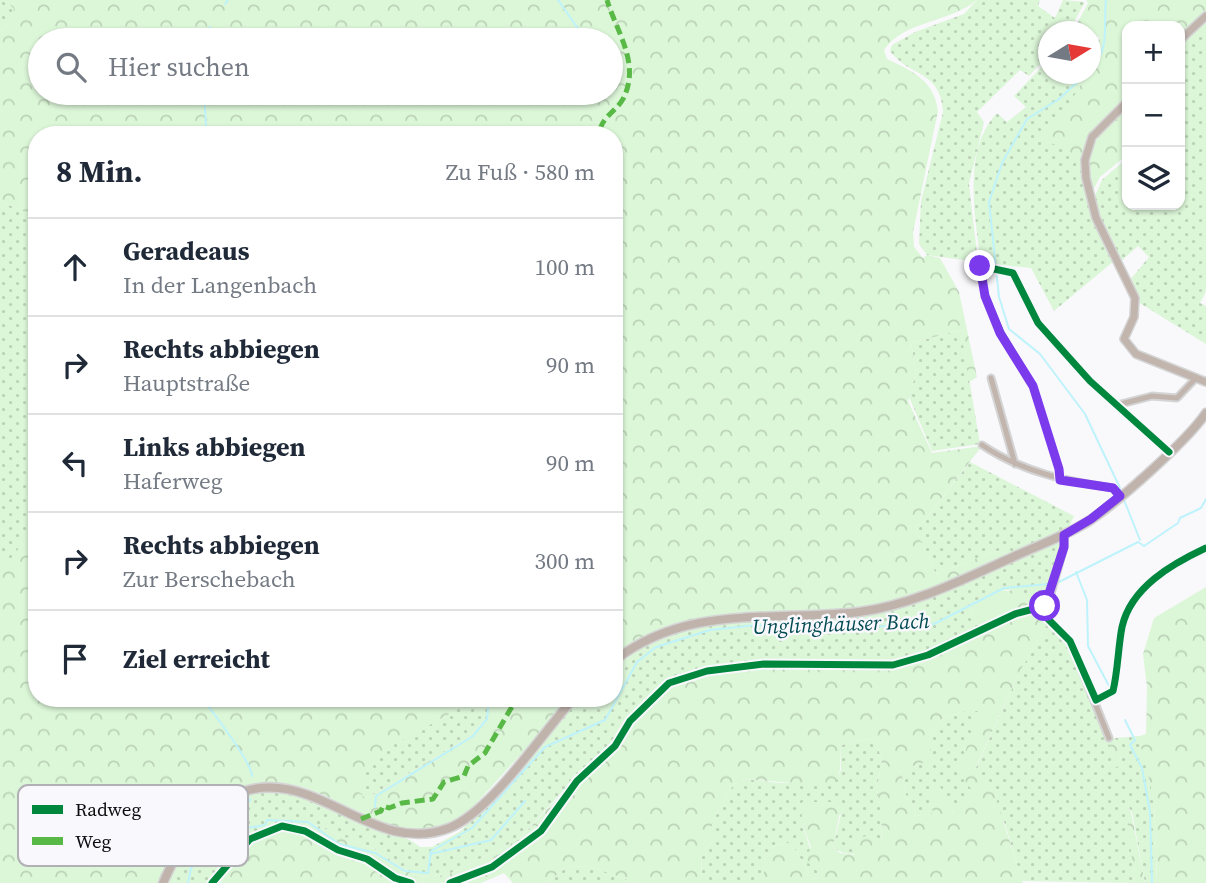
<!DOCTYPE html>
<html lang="de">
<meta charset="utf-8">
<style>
:root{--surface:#fff;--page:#f2f2f3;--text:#1f2937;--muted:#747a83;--line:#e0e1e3}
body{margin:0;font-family:"Source Serif 4",serif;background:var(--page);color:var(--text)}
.controls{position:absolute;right:21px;top:21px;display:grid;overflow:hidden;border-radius:14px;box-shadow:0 2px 5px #0004}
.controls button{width:63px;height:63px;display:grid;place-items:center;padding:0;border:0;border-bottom:2px solid var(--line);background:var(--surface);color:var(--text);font:35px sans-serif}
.compass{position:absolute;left:1038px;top:21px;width:63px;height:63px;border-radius:50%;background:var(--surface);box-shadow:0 2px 5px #0004;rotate:79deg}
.stop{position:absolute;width:21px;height:21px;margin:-16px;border:5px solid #7c3aed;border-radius:50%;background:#fff}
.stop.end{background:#7c3aed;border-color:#fff;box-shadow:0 2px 7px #0008}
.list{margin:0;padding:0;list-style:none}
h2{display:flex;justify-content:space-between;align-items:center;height:91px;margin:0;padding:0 28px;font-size:30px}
h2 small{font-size:23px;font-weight:400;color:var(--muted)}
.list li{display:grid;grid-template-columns:46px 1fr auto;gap:21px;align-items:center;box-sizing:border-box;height:98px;padding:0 28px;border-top:2px solid var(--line)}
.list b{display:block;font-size:26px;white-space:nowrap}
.list p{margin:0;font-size:23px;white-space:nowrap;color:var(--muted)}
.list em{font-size:23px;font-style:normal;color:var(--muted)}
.icon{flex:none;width:38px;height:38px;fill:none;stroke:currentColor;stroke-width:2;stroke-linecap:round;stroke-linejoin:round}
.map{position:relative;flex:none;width:1206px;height:883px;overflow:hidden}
.search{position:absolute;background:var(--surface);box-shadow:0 2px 5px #0004;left:28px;top:28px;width:595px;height:77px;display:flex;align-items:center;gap:18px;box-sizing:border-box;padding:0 24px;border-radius:38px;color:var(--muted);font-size:26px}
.panel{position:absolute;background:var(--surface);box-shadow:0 2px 5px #0004;left:28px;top:126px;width:595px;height:581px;border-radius:28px}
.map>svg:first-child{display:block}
.grass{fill:url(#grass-dots)}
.forest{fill:url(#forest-crowns);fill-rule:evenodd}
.pitch{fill:#dcf6d8}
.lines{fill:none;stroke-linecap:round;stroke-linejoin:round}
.stream{stroke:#bef3fb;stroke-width:2}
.minor-casing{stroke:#d4d4d5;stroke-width:9}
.tertiary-casing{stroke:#d4d4d5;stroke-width:10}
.secondary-casing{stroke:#d4d4d5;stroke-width:11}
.minor{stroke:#c1b5ae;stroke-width:5}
.tertiary{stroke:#c1b5ae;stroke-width:7}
.secondary{stroke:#bfb3ac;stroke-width:8}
.quiet{stroke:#58b947;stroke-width:5;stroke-dasharray:10 5;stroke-linecap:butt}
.cycleway-casing{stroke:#f8f8fd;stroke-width:11}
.cycleway{stroke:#00873e;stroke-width:7}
.route{stroke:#7c3aed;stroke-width:9}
.labels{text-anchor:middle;stroke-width:5;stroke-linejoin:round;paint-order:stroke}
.water-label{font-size:21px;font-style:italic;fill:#034b52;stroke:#f8f8fd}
.key{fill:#f8f8fd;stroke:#b1b1b5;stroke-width:2}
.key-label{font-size:19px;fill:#0c0c0e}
</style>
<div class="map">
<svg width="1206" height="883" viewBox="0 0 1206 883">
<defs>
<pattern id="grass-dots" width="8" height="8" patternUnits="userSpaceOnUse" patternTransform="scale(1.75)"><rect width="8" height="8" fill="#dcf6d8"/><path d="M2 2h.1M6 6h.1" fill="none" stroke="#bcd2b8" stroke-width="1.8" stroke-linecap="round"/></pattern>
<pattern id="forest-crowns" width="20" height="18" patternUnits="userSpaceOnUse" patternTransform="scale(1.75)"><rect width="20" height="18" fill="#dcf6d8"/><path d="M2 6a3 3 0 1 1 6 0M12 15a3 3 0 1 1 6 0" fill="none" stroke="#bcd2b8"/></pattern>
</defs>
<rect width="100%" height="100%" fill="#f9f9fc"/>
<path class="grass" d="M0,0H6L15,8L9,24L0,31Z
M977,0H1040L1038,6L1055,18L1063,0L1085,2L1069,31L1048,32V56L1029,76L1020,70L977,112L984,122L969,184L978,262L927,255L919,244L921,201L943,112C941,70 909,77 890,51L892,45L915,32L964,14Z
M1206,19V291L1200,303L1206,306V344L1138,302L1129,281L1149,257L1138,246L1119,263L1093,200L1102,180L1127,158V205H1180V82L1184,72L1180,70V43Z
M1048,60V74H1088L1049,143L1061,144L1083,161L1084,178L1114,261L1054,311L1031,268L981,263C975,217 962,150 997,113L1007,122L1026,107L1014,96Z
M0,201L37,217V523L10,561L0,553Z
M961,330L980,444L932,451L909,397L916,372L911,343Z
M970,462L1074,516L1068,529L1008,554L996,551L936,574L916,531Z
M1055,542L1062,545L1041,609L1016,614L1029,609L1022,590H1001L969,605L981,630L928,654L893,665L764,663L574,779L518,840L447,875L417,877L374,849L311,823H280L247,836L208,883H167C190,823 238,772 307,797C325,804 343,814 361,823C381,832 403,833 420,847H432L461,831L580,698H614V666L659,637L697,625L888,610Z
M1047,624L1064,638L1122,764L1115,738L1140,736L1154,799L1157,883H1145L1132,812L1126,804L1135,883L1022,881L1005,824L975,770L1019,673Z
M464,698H487L488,714L469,737L366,799L358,791L372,756L453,712Z
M964,711H978L981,718L973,790L955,816L948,804L933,813L916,816L911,800L907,799L901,770L930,760V735L942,719Z
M874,738L882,759L877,790L882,815L881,847C862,850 851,861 833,847L841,814L802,824L818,872L817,879L812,878L796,851L788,843L771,847L764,860V883H701L702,852L712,842V822L724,801L733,785L744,779L779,783L835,782L841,770V745Z
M590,866L636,883H546L567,867Z"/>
<path class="forest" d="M6,0H977C950,23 904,20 884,50L887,59C912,71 934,80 938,111L913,232L914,247L923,258L927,255L940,258L959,292L977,377L969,382L961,330L911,343L916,372L908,401L932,453L982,446L916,531L936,574L996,551L1008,554C967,574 919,598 873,606C785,620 689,595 614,656V135H37V217L0,201V31L9,24L14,9ZM40,40H611V93H40Z
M1086,0H1206V16L1186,29L1180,37V26H1127V99L1089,135L1083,161C1064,146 1054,146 1035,135L1062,115L1098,58L1091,52V44L1094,46L1100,38L1087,30L1073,31L1088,3Z
M1127,103V111L1123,116L1127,118V155L1100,177L1091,194C1082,148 1098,135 1127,103Z
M37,523V698H464L453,712L373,756L358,791L366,799L469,737L488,714L487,698H572L473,807C458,819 441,829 420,830C392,832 369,815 344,805C332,799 318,792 305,788C231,765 184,823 158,883H0V553L10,560Z
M1206,587V883H1157L1154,799L1140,743V736L1146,734L1147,687L1143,654L1154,618Z
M1022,589L1029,609L1022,613L1041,609L1047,624L1019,673L975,769L994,792L1023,883H764V859L771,847L788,843L796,851L812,878L817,879L818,872L805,860L811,847L802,824V802H842L833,847L840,853L854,855L855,838L873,835L875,847H881L882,815L877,790L882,759L874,738L841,745L840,770L836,782L805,784L744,779L733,785L712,822V842L702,852L701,883H636L590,866L567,867L546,883H513L504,873L481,883H208L247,836L280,823H311L374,849L417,877L447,875L518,840L667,683L764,663L893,665L928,654L1016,615L1007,591ZM964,711H978L980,718L974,723L959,773L972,790L954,815L938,782L929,791L933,813L916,816L911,800L907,799L901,770L931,760L930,735L942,719Z
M1107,738H1115L1122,764L1115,768Z
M1125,802L1131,812L1145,883H1135Z"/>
<path class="pitch" d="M1001,590L1007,591L1016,614L981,630L969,605Z"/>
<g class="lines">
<path class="stream" d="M558,0L586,40
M225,4L228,0
M207,40L210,27
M1090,69C1111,50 1103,25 1106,0
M1086,74L1059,99L1027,119L1002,163L989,202L999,297L1009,329L1040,354L1085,414L1120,488
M204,93L206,126
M1124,500L1140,540
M1076,572L1087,600L1088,646L1109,686
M1055,584L1138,542L1144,546L1178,523L1180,518L1201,508L1206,499
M202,698C212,711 252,763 252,776
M1125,720L1135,740L1130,745L1142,768L1150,812L1152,883
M250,801V799
M375,807L376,796L473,736L487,719L489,698
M430,854L491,840L525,801
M188,883L191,868L222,843L230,831L265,825L267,820L308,822L339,844L375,853L405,871L428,873L431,851L472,828L545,747L605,720L637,662L656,647L710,630L756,625L821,629L934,624L1004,588L1049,584"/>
<g class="minor-casing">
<path id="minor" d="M991,378L1015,464
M1117,405L1152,396L1177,398L1196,378
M982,445C1022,472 1066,481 1113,488L1120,496
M1060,480L1059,469L1033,386L1001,333L985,296L980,266L1013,273L1038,323L1090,381L1169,452
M1064,535V547L1045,615L1070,641L1109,738
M1096,700L1113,691C1118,670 1118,648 1122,627C1131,587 1172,564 1206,548"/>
</g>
<g class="tertiary-casing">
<path id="tertiary" d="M1180,40L1206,16
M1127,102L1092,137L1085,160L1086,178L1096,218L1135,298L1134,317L1124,339L1136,354L1206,382"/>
</g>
<g class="secondary-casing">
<path id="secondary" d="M614,661C687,603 773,622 859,612C913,605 964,579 1013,557C1039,545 1065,536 1089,521C1118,502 1187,441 1206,413
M163,883C190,821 233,767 308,795C355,812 397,848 449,828C491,812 542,733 574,698"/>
</g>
<use href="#minor" class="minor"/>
<use href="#tertiary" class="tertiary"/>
<use href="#secondary" class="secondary"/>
<path class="quiet" d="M600,129C604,116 616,111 623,99C641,64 617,33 607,0
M361,819L381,811L383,806L389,808L402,803L433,799L444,782L464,776L468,766L485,753L517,698"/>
<g class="cycleway-casing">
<path id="cycleway" d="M1060,480L1059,469L1033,386L1001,333L985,296L980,266L1013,273L1038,323L1090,381L1169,452
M212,883L250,839L282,826L305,831L338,850L367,859L395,878L411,883
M450,883L492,867L541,831L577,781L615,746L630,721L669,683L707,671L764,664L893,665L928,655L1015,614L1045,606L1047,618L1070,641L1096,700L1113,691C1118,670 1118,648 1122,627C1131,587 1172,564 1206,548"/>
</g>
<use href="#cycleway" class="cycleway"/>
</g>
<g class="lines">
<path class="route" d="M980,266L985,296L1000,333L1033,386L1059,469L1060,480L1113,488L1120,496L1091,519L1064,535V547L1045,606"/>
</g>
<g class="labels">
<g class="water-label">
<text transform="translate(841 624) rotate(-2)" y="7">Unglinghäuser Bach</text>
</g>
</g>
<rect x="18" y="785" width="230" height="81" rx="10" class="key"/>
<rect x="32" y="805" width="31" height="9" fill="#00873e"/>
<rect x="32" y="837" width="31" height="8" fill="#58b947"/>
<g class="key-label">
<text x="75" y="816">Radweg</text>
<text x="75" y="848">Weg</text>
</g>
</svg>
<div class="controls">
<button>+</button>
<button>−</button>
<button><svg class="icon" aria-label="layers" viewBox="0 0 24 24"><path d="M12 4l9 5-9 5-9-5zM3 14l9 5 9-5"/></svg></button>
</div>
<svg class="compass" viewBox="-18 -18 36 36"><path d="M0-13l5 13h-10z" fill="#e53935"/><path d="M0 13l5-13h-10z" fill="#747a83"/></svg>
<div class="stop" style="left:1045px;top:606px"></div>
<div class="stop end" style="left:980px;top:266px"></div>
<div class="search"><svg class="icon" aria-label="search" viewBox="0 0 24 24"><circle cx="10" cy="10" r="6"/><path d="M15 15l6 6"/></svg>Hier suchen</div>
<section class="panel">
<h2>8 Min.<small>Zu Fuß · 580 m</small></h2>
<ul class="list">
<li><svg class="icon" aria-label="ahead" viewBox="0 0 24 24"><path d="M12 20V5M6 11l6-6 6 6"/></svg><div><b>Geradeaus</b><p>In der Langenbach</p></div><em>100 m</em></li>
<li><svg class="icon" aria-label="right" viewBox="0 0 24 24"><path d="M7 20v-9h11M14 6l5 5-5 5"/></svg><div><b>Rechts abbiegen</b><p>Hauptstraße</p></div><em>90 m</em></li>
<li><svg class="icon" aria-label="left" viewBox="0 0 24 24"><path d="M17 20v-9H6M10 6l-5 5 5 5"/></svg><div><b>Links abbiegen</b><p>Haferweg</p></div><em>90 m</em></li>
<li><svg class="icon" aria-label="right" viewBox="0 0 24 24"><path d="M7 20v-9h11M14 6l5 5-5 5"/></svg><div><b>Rechts abbiegen</b><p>Zur Berschebach</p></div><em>300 m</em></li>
<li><svg class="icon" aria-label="arrive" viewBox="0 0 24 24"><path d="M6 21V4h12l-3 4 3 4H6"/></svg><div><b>Ziel erreicht</b></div></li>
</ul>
</section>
</div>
